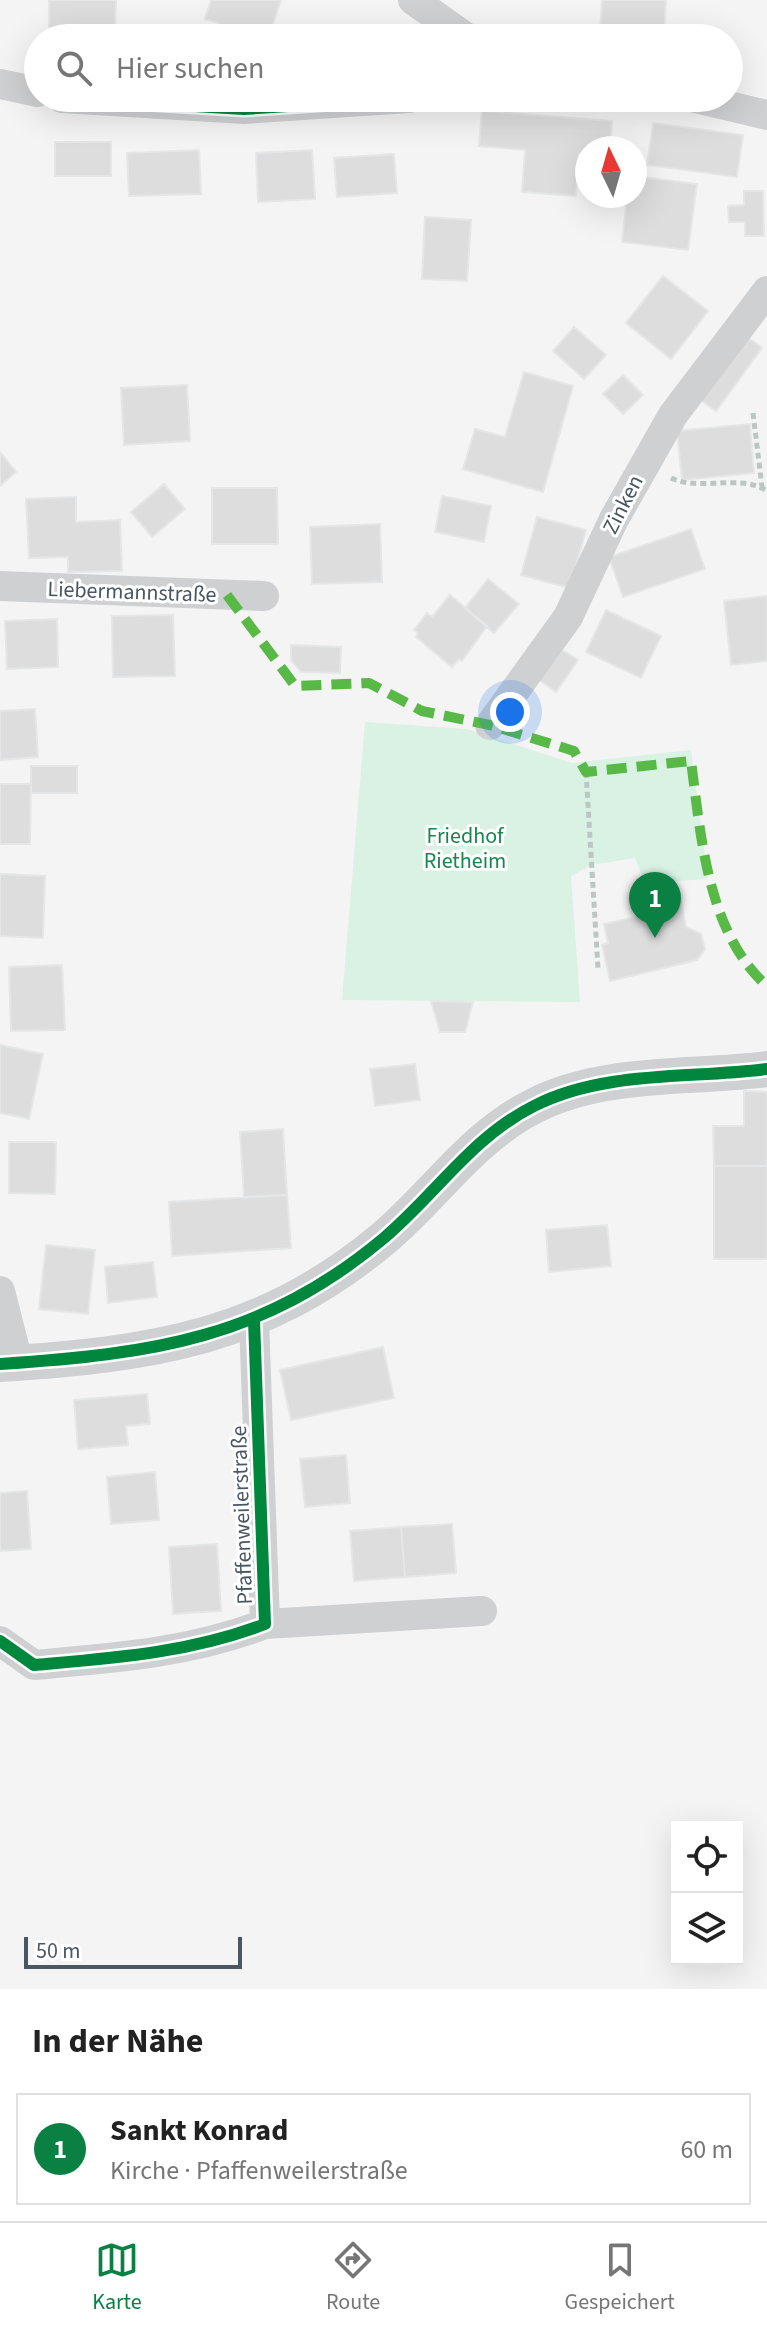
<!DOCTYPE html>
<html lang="de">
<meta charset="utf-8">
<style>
:root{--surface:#fff;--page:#f6f6f6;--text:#222;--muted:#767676;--line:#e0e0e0;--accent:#0b8043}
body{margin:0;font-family:"Source Sans 3",sans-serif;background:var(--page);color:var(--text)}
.controls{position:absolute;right:24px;bottom:24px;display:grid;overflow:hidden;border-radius:0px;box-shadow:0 8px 32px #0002}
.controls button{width:72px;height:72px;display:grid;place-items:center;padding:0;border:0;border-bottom:2px solid var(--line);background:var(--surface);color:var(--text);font:40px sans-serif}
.compass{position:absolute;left:575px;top:136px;width:72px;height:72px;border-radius:50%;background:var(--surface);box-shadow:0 8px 32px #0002;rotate:355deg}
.scale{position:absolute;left:24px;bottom:20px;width:218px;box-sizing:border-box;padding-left:8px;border:4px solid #4a5661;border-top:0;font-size:22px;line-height:28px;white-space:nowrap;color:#4a5661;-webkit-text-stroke:6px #fff;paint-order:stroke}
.you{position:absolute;left:510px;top:712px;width:28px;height:28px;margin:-20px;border:6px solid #fff;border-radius:50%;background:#1a73e8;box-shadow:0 0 0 12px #1a73e833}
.badge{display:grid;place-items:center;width:52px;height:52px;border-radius:50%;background:var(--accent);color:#fff;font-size:26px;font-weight:700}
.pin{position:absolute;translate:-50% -66px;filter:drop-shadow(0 2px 4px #0008)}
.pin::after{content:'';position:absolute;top:42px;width:28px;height:24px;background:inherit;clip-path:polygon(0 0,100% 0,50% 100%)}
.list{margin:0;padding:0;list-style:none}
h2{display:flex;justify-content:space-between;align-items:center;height:104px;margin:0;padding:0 32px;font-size:34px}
h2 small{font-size:26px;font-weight:400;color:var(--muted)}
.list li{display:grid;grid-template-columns:52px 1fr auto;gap:24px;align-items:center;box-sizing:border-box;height:112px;margin:0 16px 16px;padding:0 16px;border:2px solid var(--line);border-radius:0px}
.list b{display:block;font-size:30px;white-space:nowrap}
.list p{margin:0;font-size:26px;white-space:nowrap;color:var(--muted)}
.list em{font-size:26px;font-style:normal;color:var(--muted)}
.icon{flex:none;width:44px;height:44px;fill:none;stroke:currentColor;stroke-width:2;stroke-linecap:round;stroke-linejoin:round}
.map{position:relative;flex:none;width:767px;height:1989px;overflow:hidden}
.search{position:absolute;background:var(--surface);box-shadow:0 8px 32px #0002;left:24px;right:24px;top:24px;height:88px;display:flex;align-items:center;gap:20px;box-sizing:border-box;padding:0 28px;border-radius:44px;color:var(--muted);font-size:30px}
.sheet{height:232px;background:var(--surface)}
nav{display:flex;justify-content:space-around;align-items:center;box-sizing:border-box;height:112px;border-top:2px solid var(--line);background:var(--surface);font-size:22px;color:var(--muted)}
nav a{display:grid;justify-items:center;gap:4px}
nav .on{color:var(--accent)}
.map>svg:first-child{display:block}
.green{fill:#d9f2e3}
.building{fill:#ddddde;stroke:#e5e6e7;stroke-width:2}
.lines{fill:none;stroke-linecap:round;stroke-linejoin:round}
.path{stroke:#bcc7c4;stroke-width:5;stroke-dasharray:6 4;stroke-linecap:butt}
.minor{stroke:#ced0d2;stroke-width:30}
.tertiary{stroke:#ced0d2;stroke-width:36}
.quiet{stroke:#58b947;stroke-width:10;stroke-dasharray:20 10;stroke-linecap:butt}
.cycleway-casing{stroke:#fff;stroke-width:17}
.cycleway{stroke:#00873e;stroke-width:12}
.labels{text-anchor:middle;stroke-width:6;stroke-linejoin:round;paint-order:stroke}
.street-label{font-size:22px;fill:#4a5661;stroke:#fff}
.park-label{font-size:22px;fill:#17864f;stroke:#fff}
</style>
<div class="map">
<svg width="767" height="1989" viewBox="0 0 767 1989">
<rect width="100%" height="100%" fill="#f4f4f4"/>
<path class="green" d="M365,722L467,729L572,763L691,750L708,879L645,883L635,858L591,865L571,876L580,1002L342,1000Z"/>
<path class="building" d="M49,0H116L115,29H135V38H49Z
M211,0H281L268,38H215L219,23L205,19Z
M602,0H666L664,33L600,29Z
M482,111L612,121L610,148H587V155L579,154L576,196L522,192L525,150L479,146Z
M653,123L743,135L737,177L647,165Z
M55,142H111V176H55Z
M199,150L201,194L129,196L127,153Z
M312,150L315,199L258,202L256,153Z
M394,154L397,193L337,197L334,158Z
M635,176L697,184L688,250L622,242L627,196H635Z
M744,191H763L764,236H745V222H729L728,206L744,205Z
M425,217L471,220L467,281L422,279Z
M663,276L708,311L671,359L626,323Z
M574,327L606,355L584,379L553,351Z
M745,335L762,348L716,411L699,399Z
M524,372L573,386L543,492L463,469L475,429L505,437Z
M623,375L643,395L623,414L603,394Z
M187,385L190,441L124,445L121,388Z
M750,424L754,473L682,480L677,431Z
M0,452L16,472L0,486Z
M164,484L185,509L152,537L131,512Z
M212,488H277L278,544H212Z
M442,496L491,506L484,542L435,532Z
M76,497V522L120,520L122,571L68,572V557L29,558L26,499Z
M537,517L586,530L570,588L521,575Z
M380,524L382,582L312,584L310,527Z
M691,529L705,569L623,597L609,557Z
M488,579L519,604L494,633L465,608Z
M450,595L487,626L462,661L459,659L452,667L416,637L418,633L414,630L427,613L432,617Z
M767,596V661L731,665L724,601Z
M606,610L661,636L641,678L586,652Z
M173,615L175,676L113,677L112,616Z
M57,619L58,667L7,669L5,621Z
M291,645L341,647L340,673L301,672L291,660Z
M555,645L578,660L556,692L534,676Z
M35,709L38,757L0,760V711Z
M31,766H77V793H31Z
M0,784H31L30,844H0Z
M0,874L45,876L43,938L0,936Z
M679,891L686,927L701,934L705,949L697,960L610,981L602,945L608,943L604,924L657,912L654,897Z
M62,965L65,1030L11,1031L9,967Z
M431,1001L473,1002L465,1032H440Z
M0,1045L43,1054L29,1119L0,1113Z
M415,1064L420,1100L375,1106L370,1069Z
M744,1091L767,1092V1166H714L713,1126H744Z
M283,1129L287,1195L244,1197L240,1132Z
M9,1142H56L55,1194L9,1193Z
M714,1166H767V1259H714Z
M287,1195L291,1248L172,1256L169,1202Z
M607,1225L611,1266L549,1272L546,1230Z
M46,1245L95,1250L88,1314L39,1309Z
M153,1262L157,1297L108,1303L105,1267Z
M383,1347L394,1398L291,1420L280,1370Z
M147,1394L150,1424L126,1426L128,1445L78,1449L74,1400Z
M346,1455L350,1503L305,1507L300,1459Z
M155,1472L159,1520L111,1524L107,1477Z
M27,1491L31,1549L0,1551V1493Z
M452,1524L456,1573L405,1577L401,1527Z
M401,1527L405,1577L354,1581L350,1531Z
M217,1544L221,1611L173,1614L169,1547Z"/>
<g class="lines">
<path class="path" d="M753,413L762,487
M671,478C701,492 740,473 767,491
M586,772L598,969"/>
<path class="minor" d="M413,0L467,38
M0,84L38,92
M62,98L244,109L409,98
M695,98L767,115
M0,586L264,596
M490,725L568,617L614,519L673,415L767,291
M0,1291L18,1362
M265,1624L482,1611
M0,1641L34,1665C114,1658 189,1653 265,1624L254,1320"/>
<path class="tertiary" d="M0,1364C152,1354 263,1339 384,1238C436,1194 472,1137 534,1106C604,1070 691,1079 767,1069"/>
<path class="quiet" d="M227,595L295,686L369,683L422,711L490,725L574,751L586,772L691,761C701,836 707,932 767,986"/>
<g class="cycleway-casing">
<path id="cycleway" d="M62,98L244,109L409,98
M0,1364C152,1354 263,1339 384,1238C436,1194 472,1137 534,1106C604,1070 691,1079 767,1069
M0,1641L34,1665C114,1658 189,1653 265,1624L254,1320"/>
</g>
<use href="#cycleway" class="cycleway"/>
</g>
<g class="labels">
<g class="street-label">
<text transform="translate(622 504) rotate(-63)" y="8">Zinken</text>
<text transform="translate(132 591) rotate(2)" y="8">Liebermannstraße</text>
<text transform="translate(241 1515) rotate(-92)" y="8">Pfaffenweilerstraße</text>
</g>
<g class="park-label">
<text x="465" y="843">Friedhof<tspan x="465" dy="25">Rietheim</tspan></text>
</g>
</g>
</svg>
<div class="controls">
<button><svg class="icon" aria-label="locate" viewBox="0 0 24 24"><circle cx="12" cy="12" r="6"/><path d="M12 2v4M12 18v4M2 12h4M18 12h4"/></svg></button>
<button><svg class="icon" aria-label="layers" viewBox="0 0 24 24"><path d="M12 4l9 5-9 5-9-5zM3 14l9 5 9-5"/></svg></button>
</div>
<svg class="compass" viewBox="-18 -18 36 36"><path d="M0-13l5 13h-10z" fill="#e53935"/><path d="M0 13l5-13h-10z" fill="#767676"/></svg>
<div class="scale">50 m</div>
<div class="you"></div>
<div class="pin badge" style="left:655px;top:938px">1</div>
<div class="search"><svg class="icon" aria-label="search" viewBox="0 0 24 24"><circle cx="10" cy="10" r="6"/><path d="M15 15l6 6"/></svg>Hier suchen</div>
</div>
<section class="sheet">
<h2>In der Nähe<small></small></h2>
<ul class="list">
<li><span class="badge">1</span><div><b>Sankt Konrad</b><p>Kirche · Pfaffenweilerstraße</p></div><em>60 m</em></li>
</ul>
</section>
<nav>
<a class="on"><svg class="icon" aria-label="map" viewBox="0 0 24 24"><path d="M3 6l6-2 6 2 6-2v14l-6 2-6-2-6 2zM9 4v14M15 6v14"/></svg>Karte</a>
<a><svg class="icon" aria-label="directions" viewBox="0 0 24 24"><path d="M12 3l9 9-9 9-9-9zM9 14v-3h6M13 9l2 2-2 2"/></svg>Route</a>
<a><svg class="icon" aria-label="saved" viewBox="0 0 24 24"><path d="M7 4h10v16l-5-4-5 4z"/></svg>Gespeichert</a>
</nav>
